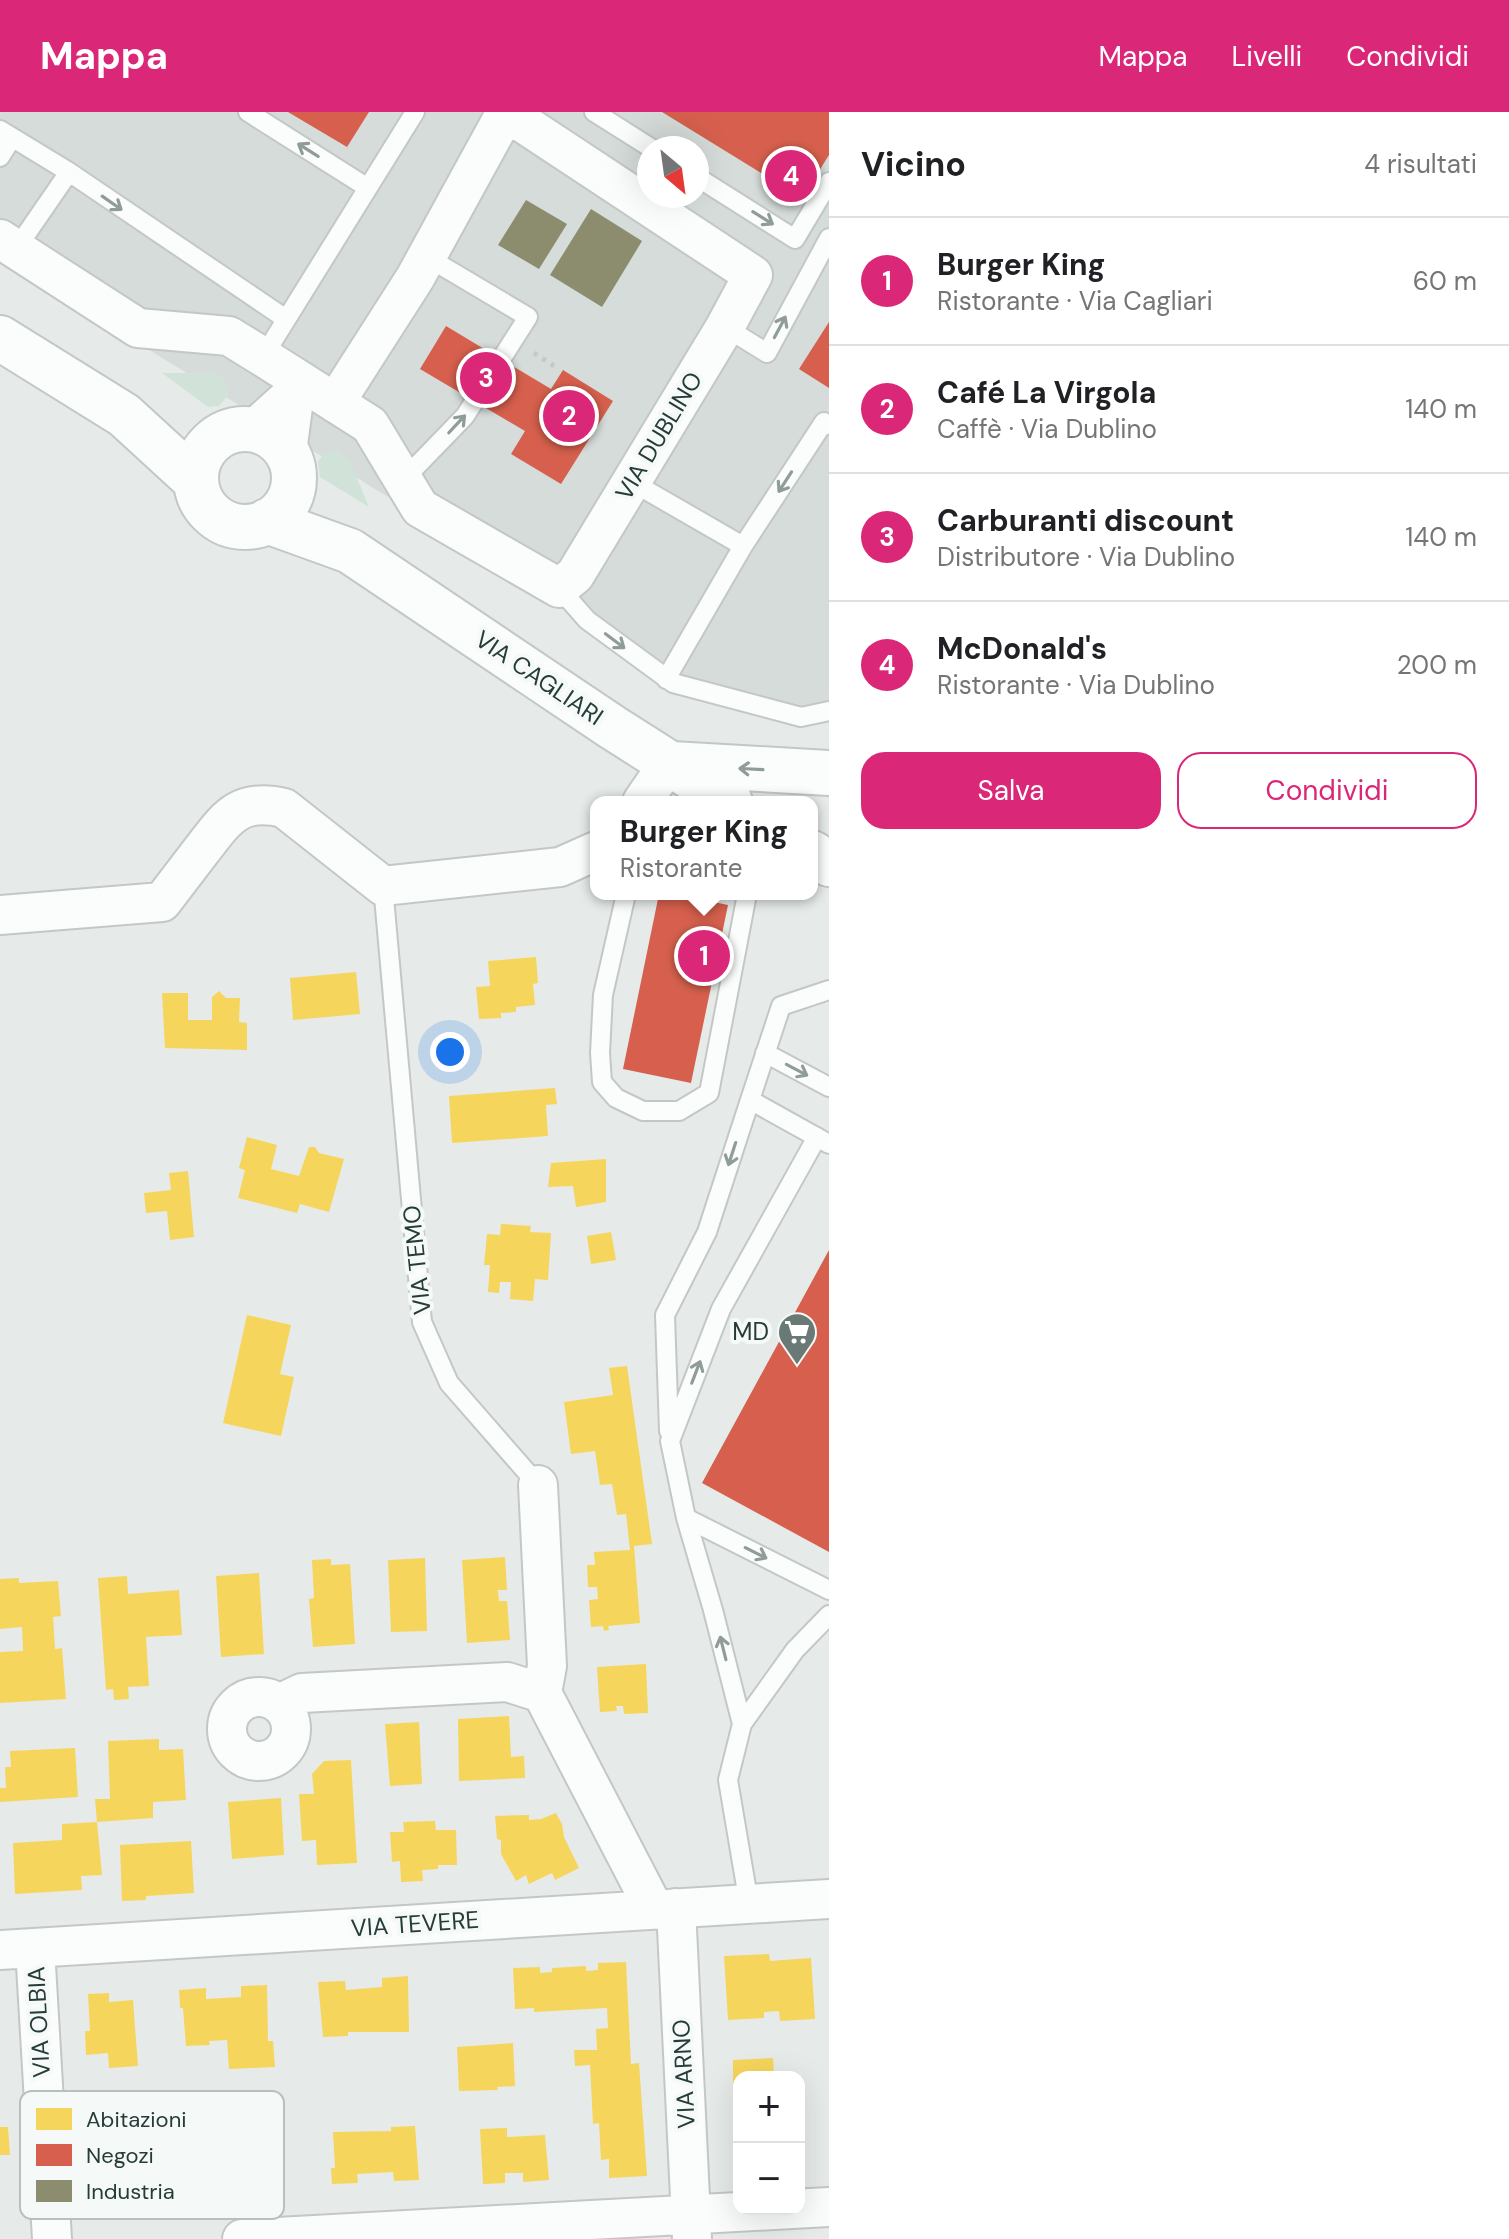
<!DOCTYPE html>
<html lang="it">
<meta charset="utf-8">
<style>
:root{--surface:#fff;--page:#f2f2f2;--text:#202124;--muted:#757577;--line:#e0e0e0;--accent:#db2777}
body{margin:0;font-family:"DM Sans",sans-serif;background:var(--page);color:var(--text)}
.controls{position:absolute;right:24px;bottom:24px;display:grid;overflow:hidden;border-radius:16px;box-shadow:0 8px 32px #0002}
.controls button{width:72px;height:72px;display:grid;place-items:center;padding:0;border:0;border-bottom:2px solid var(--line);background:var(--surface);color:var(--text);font:40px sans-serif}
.compass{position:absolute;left:637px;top:24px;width:72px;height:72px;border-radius:50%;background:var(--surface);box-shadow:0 8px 32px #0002;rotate:151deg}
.you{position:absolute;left:450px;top:940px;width:28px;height:28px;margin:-20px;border:6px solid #fff;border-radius:50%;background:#1a73e8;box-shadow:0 0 0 12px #1a73e833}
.badge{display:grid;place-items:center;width:52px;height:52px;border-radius:50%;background:var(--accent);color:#fff;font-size:26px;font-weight:700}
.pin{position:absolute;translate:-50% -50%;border:4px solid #fff;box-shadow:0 2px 8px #0006}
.popup{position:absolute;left:590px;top:684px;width:228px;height:104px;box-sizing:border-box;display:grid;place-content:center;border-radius:16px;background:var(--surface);filter:drop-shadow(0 2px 6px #0005);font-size:26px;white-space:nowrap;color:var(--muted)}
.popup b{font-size:30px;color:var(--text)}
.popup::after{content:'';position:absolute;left:50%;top:100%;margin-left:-16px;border:16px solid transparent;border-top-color:var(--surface)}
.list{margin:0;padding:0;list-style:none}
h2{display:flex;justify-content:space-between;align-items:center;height:104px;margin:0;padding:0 32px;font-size:34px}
h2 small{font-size:26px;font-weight:400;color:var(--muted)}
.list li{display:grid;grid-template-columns:52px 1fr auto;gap:24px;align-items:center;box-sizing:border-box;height:128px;padding:0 32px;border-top:2px solid var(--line)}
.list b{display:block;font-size:30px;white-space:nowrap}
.list p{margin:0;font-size:26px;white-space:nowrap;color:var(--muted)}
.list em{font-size:26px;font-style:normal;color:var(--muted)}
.actions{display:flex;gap:16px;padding:24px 32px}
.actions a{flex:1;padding:18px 0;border:2px solid var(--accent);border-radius:24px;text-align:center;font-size:28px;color:var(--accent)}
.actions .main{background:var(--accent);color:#fff}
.map{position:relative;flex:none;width:829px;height:2127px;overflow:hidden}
header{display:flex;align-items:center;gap:48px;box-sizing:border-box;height:112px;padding:0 40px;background:var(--accent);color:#fff}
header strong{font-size:38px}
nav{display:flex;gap:44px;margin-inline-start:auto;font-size:28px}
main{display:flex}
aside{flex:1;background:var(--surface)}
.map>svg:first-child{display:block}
.built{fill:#d5dcd9;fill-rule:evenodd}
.green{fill:#d1e2d8}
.homes{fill:#f6d55c}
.shops{fill:#d6604d}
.industry{fill:#8c8c6e}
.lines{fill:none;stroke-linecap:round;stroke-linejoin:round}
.service-casing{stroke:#c3c8c6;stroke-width:22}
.minor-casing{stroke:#c3c8c6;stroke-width:42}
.secondary-casing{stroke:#c2c8c6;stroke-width:48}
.path{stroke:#c3cac8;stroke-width:5;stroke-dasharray:4 6;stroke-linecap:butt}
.service{stroke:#fbfcfc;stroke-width:18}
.minor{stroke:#fbfcfc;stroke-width:38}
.secondary{stroke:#fbfcfc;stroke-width:44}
.oneway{stroke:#909c9a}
.labels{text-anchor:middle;stroke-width:8;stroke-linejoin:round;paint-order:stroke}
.street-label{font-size:24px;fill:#263c38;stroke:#f5f9f7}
.poi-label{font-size:24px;fill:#263c38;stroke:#f5f9f7;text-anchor:end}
.key{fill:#f5f9f7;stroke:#b7c0be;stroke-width:2}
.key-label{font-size:22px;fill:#263c38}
</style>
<header>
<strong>Mappa</strong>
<nav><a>Mappa</a><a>Livelli</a><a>Condividi</a></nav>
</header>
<main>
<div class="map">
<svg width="829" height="2127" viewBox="0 0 829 2127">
<rect width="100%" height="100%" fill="#e6ebe9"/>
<path class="built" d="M0,0H829V606L690,571L0,146ZM649,36H697V84H649Z"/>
<path class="green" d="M162,261H214L225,267L229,282L219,294L208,295Z
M335,338L349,347L369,395L320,365L318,349L325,341Z"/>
<path class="homes" d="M536,845L538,871L533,872L535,893L516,895V900L501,901V906L479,907L476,875L490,874L488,849Z
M356,860L360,902L293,908L290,866Z
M219,879L226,886H240L239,910L247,911V938L165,936L162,881H188V908H212V885Z
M555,976L557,992L546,993L548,1024L452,1031L449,984Z
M247,1025L277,1033L271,1057L299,1064L309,1035H315L319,1041L344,1047L329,1100L300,1092L297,1101L238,1086L245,1058L239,1056Z
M606,1047V1090L576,1095L573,1074L548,1075L551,1051Z
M188,1059L194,1125L170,1128L167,1099L146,1101L144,1081L171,1078L169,1061Z
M501,1112L531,1114L530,1120L551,1121L548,1168L535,1167L533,1189L510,1187L511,1170H500L499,1181L488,1180L490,1153H484L487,1122L500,1123Z
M611,1120L616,1148L591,1152L587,1124Z
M247,1203L291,1213L280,1262L294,1265L281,1324L223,1311Z
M627,1254L652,1432L634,1434L640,1511L608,1514L609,1518L604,1519L603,1514L591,1515L589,1488L598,1487L597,1475H588L587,1453H595L594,1440L630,1438L626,1402L617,1403L612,1372L600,1373L595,1339L571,1342L564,1290L613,1283L609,1256Z
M505,1445L507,1478H498L499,1489H507L510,1528L467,1531L462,1448Z
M425,1446L427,1519L391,1520L388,1448Z
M331,1447V1453L350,1452L355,1532L313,1535L309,1487L314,1486L312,1448Z
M259,1461L264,1542L221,1545L216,1464Z
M127,1464L128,1482L179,1478L182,1523L146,1525L149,1574L128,1575L129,1587L114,1588L113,1577L106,1578L98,1466Z
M19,1466V1471L58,1469L61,1504L53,1505L55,1537L62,1536L66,1587L0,1591V1540L23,1539L22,1515L0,1517V1467Z
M646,1552L648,1601L624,1602L623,1594H616L617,1599L600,1600L597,1555Z
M509,1604L511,1645L524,1644L525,1666L459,1669L458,1607Z
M419,1610L422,1672L390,1674L385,1612Z
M159,1627V1638L183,1637L186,1688L153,1690V1706L97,1710L95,1687H110L108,1629Z
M75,1636L78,1685L0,1690V1676H6L5,1655H11L10,1639Z
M351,1648L357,1751L317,1753L316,1728L302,1729L299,1682H314L312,1662L324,1649Z
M281,1686L284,1743L232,1747L228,1690Z
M556,1701L562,1712L564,1725L579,1756L555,1768L552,1761L529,1772L526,1763L516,1769L501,1742V1728L497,1727L495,1704L529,1703V1708L541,1707Z
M435,1709L436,1718H456L457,1753H438V1757L422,1758L423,1769L401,1770L400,1749L392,1750L390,1720H404L403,1710Z
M97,1710L102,1763L81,1764L82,1778L15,1782L13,1731L62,1728V1712Z
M191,1729L194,1781L146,1784V1788L122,1789L120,1733Z
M769,1842L770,1849L811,1846L815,1907L780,1909L779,1899L764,1900V1906L728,1908L724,1844Z
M626,1850L631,1952L639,1951L647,2064L609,2066V2047L601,2048L599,2011L593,2012L590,1953L575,1954L574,1938H597L596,1917L608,1916L607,1896L534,1900V1896L515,1897L513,1856L540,1855V1861L552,1860V1856L586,1854V1859L598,1858V1851Z
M408,1864L409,1920H348V1924L323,1925L318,1870L345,1869L346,1878L382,1875V1866Z
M267,1873L268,1929H273L275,1955L229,1957L227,1928L209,1929L210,1933L186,1934L183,1896H180L179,1878L206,1876V1887L241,1885V1874Z
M109,1881V1890L133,1888L138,1954L109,1956L108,1941L86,1943L85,1919H90L88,1882Z
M513,1931L515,1974L497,1975L498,1978L459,1979L457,1935Z
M773,1946L774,1965H739V1974H733V1948Z
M735,1987H739V2024H737Z
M415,2014L419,2068L394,2069L393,2060L357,2062L358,2071L332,2072L331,2056H335L333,2020L391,2019V2015Z
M0,2015H8L10,2043H0Z
M507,2016V2025L545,2023L549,2068L523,2070V2061H505V2071L483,2072L480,2017Z
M276,2024L278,2062H281L282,2079L190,2084L189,2028Z
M141,2033L144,2087L95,2086L94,2063H100L98,2035Z"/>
<path class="shops" d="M288,0H369L347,35Z
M662,0H829V43L802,86Z
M829,210V276L799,257Z
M446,214L551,277L563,258L613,289L561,372L511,342L525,319L420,257Z
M659,782H675L728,793L691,971L623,957Z
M829,1138V1440L702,1371Z"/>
<path class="industry" d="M526,88L567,112L539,157L498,133Z
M591,97L642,129L602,195L550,163Z"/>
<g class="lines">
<g class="service-casing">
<path id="service" d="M248,0L368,76
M594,0L651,36
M0,18L69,60L286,207
M0,45L12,26
M697,65L795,127L829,70
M16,137L69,60
M725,215L767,241L829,126
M263,245L415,0
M403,368L465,304L528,205L427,145
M632,370L743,434
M559,476L587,508L673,571L801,605L829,599
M666,567L743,434L824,310L829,313
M383,774L422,1210L449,1271L538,1373
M626,782L603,883L600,941L602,970L616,986L643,999H679L709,981L747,782
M765,941L829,975
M750,988L781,894L829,878
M669,1319L665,1203L707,1120L750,988L829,1032
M686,1406L829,1478
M742,1612L713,1498L686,1406L670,1329L721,1197L817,1025
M749,1792L728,1668L742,1612L795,1538L829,1503"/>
</g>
<g class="minor-casing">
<path id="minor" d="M0,127L138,216L229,224L263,245L370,313L420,396L559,476L575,463L725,215L753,163L506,0L415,166L335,291
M253,318L295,280L301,269
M287,340L295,280
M642,690L668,652
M0,803L162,790C175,773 188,756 201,739C226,707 238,685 284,696L383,774L560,755L596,739
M538,1373L547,1554L542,1581L654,1797
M227 1617a32 32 0 1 1 64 0a32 32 0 1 1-64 0Z
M279,1592L302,1581L507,1570L542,1581
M676,1796L692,2127
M35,1836L52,2127
M0,1838L829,1787
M242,2127L829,2095"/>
</g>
<g class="secondary-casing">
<path id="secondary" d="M0,226L124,303L196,369
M196 366a49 49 0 1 1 98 0a49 49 0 1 1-98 0Z
M267,409L350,439L612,615L730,690
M672,652L829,661
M812,741L829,752"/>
</g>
<path class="path" d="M534,241L557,256"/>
<use href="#service" class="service"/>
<use href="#minor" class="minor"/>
<use href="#secondary" class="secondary"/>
</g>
<defs><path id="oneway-shaft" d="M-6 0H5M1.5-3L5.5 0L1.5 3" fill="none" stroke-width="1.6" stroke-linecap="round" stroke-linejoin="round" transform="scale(2)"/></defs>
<g class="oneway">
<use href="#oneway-shaft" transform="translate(308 38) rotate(-148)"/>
<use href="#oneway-shaft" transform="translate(112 91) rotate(35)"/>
<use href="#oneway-shaft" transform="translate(763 106) rotate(32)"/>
<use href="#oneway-shaft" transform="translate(780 215) rotate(-62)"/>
<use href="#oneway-shaft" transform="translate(457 312) rotate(-47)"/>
<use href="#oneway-shaft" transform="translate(785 370) rotate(123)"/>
<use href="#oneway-shaft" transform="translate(615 529) rotate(37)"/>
<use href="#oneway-shaft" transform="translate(751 657) rotate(-177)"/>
<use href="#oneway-shaft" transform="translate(797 958) rotate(28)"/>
<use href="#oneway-shaft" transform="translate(732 1042) rotate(108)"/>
<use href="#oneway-shaft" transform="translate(696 1260) rotate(-69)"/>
<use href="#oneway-shaft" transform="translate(756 1441) rotate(27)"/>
<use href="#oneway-shaft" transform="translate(723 1536) rotate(-104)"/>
</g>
<defs>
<g id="supermarket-pin" transform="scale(2)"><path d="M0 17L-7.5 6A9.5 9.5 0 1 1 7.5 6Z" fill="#697976" stroke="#f5f9f7"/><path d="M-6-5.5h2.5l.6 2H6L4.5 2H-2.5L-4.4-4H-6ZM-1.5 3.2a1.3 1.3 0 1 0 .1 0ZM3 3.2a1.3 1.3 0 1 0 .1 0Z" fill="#fff"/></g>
</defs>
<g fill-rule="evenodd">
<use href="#supermarket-pin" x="797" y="1220"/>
</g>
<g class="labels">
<g class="street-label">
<text transform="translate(659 324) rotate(-59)" y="8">VIA DUBLINO</text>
<text transform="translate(539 566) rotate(34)" y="8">VIA CAGLIARI</text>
<text transform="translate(417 1148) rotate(-96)" y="8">VIA TEMO</text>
<text transform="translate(415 1812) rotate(-4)" y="8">VIA TEVERE</text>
<text transform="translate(39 1910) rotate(-93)" y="8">VIA OLBIA</text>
<text transform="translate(684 1962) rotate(-93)" y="8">VIA ARNO</text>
</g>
<g class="poi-label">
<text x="769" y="1228">MD</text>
</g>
</g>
<rect x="20" y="1979" width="264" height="128" rx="12" class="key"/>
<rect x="36" y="1996" width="36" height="22" fill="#f6d55c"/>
<rect x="36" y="2032" width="36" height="22" fill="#d6604d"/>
<rect x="36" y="2068" width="36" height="22" fill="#8c8c6e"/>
<g class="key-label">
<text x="86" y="2015">Abitazioni</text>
<text x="86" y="2051">Negozi</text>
<text x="86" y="2087">Industria</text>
</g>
</svg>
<div class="controls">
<button>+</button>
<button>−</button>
</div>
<svg class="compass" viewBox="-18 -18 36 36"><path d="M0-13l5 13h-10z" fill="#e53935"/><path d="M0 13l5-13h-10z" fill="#757577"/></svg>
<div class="you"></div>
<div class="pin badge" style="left:704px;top:844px">1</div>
<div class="popup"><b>Burger King</b>Ristorante</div>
<div class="pin badge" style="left:569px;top:304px">2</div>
<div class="pin badge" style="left:486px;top:266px">3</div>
<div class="pin badge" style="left:791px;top:64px">4</div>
</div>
<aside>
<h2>Vicino<small>4 risultati</small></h2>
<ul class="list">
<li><span class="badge">1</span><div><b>Burger King</b><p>Ristorante · Via Cagliari</p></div><em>60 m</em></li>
<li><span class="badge">2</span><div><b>Café La Virgola</b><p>Caffè · Via Dublino</p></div><em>140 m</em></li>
<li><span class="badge">3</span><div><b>Carburanti discount</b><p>Distributore · Via Dublino</p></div><em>140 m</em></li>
<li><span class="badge">4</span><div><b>McDonald's</b><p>Ristorante · Via Dublino</p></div><em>200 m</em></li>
</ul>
<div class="actions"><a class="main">Salva</a><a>Condividi</a></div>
</aside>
</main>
